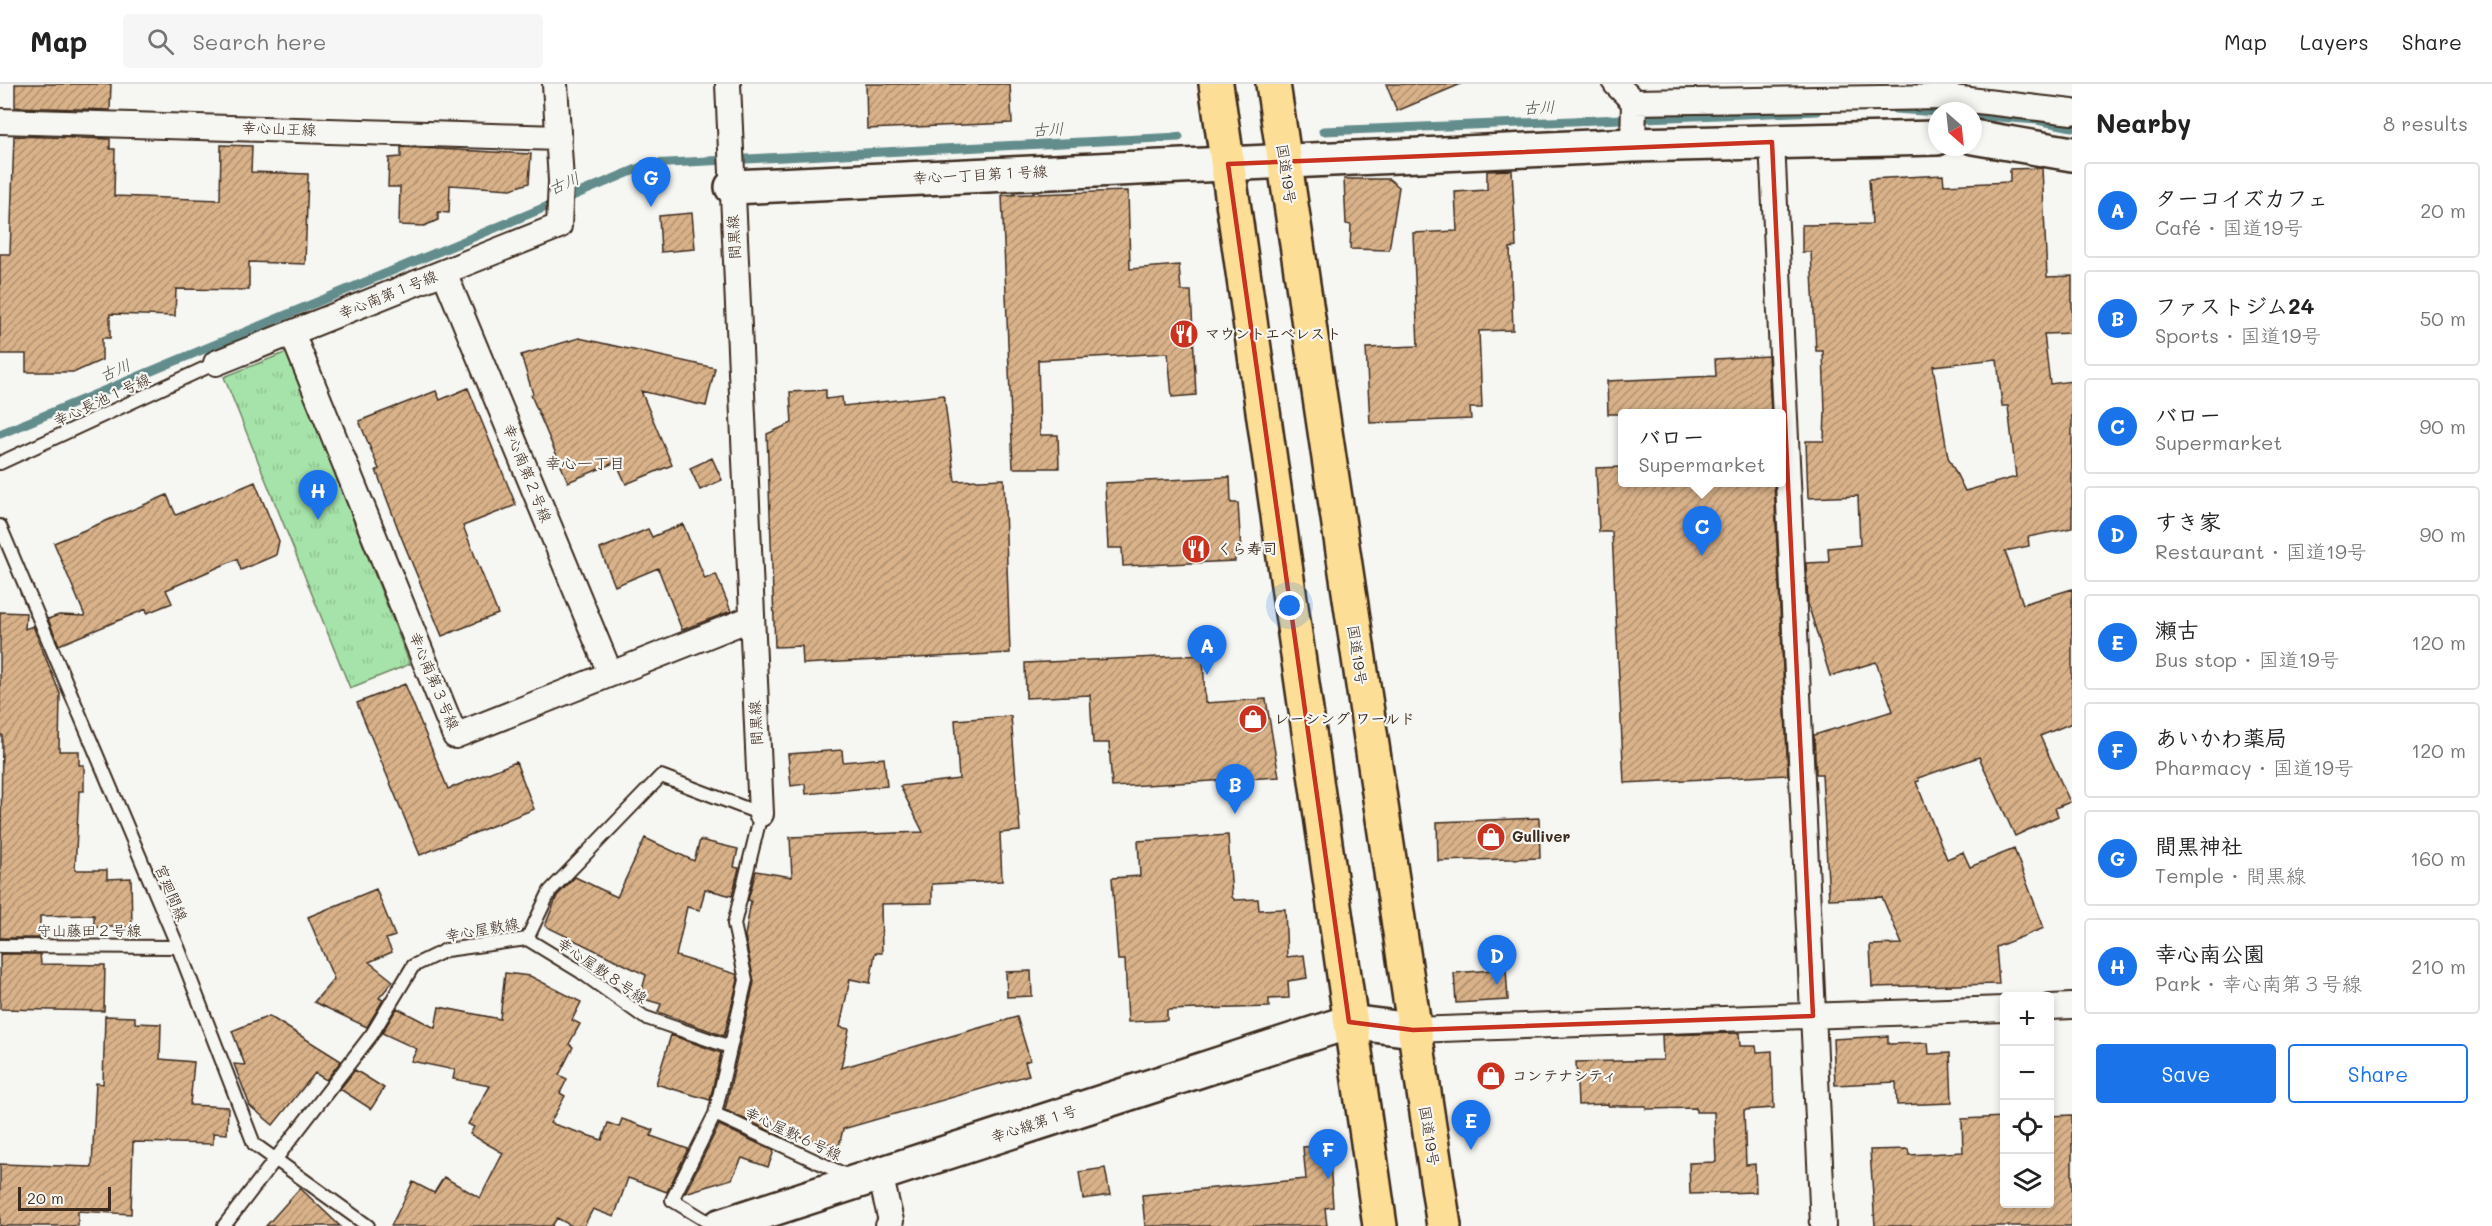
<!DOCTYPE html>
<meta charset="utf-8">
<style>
:root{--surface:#fff;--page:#f6f6f6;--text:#222;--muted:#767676;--line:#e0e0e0;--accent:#1a73e8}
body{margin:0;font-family:Mali,"Klee One",sans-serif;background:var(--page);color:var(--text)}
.controls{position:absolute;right:18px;bottom:18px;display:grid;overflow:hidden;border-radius:6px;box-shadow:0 3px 9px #0003}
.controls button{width:54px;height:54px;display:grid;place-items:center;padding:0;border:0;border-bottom:2px solid var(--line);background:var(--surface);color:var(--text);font:30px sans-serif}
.compass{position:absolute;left:1928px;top:18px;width:54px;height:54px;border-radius:50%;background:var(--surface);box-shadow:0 3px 9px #0003;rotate:153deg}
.scale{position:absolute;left:18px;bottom:15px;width:93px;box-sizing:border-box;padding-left:6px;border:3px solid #3b2a1e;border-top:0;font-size:16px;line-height:21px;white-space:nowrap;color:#3b2a1e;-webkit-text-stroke:4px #f6f6f2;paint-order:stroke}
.you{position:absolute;left:1290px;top:522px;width:21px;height:21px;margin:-15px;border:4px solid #fff;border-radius:50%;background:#1a73e8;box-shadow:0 0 0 9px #1a73e833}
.badge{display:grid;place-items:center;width:39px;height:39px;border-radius:50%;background:var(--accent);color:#fff;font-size:20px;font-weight:700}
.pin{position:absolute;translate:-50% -50px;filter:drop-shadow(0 2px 3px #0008)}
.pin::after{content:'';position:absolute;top:32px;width:21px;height:18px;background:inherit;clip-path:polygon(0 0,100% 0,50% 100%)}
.popup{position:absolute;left:1618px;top:325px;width:168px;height:78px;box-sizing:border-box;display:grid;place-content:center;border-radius:6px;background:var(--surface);filter:drop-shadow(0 2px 4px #0005);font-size:20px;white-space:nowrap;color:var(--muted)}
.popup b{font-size:22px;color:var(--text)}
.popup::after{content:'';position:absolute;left:50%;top:100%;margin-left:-12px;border:12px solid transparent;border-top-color:var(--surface)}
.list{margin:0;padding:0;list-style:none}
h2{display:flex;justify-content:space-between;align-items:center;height:78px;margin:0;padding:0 24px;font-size:26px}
h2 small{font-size:20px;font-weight:400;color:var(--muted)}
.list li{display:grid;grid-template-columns:39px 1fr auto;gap:18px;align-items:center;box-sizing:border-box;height:96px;margin:0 12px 12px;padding:0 12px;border:2px solid var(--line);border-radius:6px}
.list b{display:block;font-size:22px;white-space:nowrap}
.list p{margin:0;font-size:20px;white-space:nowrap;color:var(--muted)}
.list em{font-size:20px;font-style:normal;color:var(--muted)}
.actions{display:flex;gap:12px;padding:18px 24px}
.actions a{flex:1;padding:14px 0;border:2px solid var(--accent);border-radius:6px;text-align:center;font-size:21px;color:var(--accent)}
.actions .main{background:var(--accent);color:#fff}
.icon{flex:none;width:33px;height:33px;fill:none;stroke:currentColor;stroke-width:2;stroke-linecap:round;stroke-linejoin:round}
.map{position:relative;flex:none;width:2072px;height:1142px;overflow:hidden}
header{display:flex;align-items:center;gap:36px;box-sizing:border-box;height:84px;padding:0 30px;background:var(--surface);border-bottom:2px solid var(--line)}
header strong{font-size:28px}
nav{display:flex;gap:33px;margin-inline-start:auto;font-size:21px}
.search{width:420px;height:54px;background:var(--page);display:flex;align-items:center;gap:15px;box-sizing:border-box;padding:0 21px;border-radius:6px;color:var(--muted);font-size:22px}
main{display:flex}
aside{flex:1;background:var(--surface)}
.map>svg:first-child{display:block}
.park{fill:url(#park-tufts);stroke:#708664;stroke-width:1.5}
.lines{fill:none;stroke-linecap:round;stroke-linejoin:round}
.stream{stroke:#638d8c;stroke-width:9}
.building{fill:url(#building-hatch);stroke:#3b2a1e;stroke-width:1.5;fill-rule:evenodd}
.lane-casing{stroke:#3b2a1e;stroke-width:16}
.street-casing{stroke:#3b2a1e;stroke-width:28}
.secondary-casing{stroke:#3b2a1e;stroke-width:38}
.highway-casing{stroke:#3b2a1e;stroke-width:38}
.lane{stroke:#f6f6f2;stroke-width:12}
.street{stroke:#f6f6f2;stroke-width:24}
.secondary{stroke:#f6f6f2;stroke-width:33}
.highway{stroke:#fcde96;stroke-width:33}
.marked{fill:none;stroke:#c8321e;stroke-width:4.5;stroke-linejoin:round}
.labels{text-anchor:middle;stroke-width:4.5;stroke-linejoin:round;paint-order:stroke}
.street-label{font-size:15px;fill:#3b2a1e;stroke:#f6f6f2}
.poi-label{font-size:15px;font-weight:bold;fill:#3b2a1e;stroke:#f6f6f2;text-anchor:start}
.water-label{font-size:16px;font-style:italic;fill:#4c534c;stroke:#f6f6f2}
.neighbourhood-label{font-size:16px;fill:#3b2a1e;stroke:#f6f6f2}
</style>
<header>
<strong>Map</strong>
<div class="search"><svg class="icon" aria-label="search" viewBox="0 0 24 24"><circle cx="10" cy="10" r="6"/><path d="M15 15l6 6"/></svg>Search here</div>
<nav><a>Map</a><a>Layers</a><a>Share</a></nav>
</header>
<main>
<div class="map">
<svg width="2072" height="1142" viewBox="0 0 2072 1142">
<defs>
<pattern id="park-tufts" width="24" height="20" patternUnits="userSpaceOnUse" patternTransform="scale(1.5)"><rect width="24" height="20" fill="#a6e3aa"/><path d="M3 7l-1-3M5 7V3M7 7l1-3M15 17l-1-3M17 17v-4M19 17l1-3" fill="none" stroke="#90c392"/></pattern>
<pattern id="building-hatch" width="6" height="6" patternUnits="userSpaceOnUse" patternTransform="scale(1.5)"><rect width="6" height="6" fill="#d9b28a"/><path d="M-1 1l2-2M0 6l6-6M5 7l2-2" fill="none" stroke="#b19170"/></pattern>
</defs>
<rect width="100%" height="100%" fill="#f6f6f2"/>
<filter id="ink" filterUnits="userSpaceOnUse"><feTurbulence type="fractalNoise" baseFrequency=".0167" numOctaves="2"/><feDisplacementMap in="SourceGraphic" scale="12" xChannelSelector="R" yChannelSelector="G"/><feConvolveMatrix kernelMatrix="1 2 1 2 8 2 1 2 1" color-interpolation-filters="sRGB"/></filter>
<g filter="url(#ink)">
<path class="park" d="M287,268L410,580L350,604L224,293Z"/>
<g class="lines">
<path class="stream" d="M1895,25L1937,28
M1973,31L2037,36L2072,43
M1323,47L1818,27
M0,350L649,80L1179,53"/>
</g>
<path class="building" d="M15,0H111L110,26L15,23Z
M866,0H1010L1012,39L867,45Z
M1386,0H1461L1397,27Z
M14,52L110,55V65H115L114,112L220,116L221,61L252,62L251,88L308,90L305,180L249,178V206L176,205L175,232L110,230V254H102V276L75,288H26V270H0V170H10Z
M401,63L531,70L529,99L511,105L450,101L449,129L438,128V136L424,142L399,141L400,103H388L389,74L401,73Z
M2042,84L2047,193L2072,192V249L2044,250L2050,300L2072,297V444L2028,453L2029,462L2005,467L2023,520L2072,505V639L2040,652L2070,718L2055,724L2058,732L2015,752L1979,673L1918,694L1919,697L1916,698L1947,775L1963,768L1970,783L2014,765L2044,844L1996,863L1999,900L1872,903L1870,861L1902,860L1882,813L1829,815L1822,690H1816L1814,651L1893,627L1876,578L1830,592L1808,520L1806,479L1829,478L1828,464L1860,461L1858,412L1808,414L1806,357H1824L1825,328L1823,267H1816L1811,168H1802V141L1872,140L1869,95L1943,91L1944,101L2010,98V85ZM1997,275L2002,322H2008L2016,393L1965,407L1948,373L1933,282Z
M1512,86L1516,163L1510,164L1513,246L1479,247L1482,324H1470L1471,335L1370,339L1366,264L1418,262L1413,149L1457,147L1455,108L1487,106V87Z
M1344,95H1389L1399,103L1389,166L1350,165L1351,141L1346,140Z
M1128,107L1130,185L1179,181L1181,207H1191L1196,311L1172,313L1168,269L1038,276L1040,351H1058L1059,384H1013L1002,111Z
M692,129L695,165L661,168L659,132Z
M579,254L715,284L706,322L641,307L672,381L626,400L616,378L568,398L531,311L533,310L521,271Z
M1768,272L1771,330H1608L1607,297L1716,292L1715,275Z
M468,304L516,421L463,442L498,530L442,552L400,450L376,386L379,385L359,337L436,307L440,316Z
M826,306V315L842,313L843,322L944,311L955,397L1004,395L1010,569L803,580L802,562L775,563L767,350L792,339L790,308Z
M712,374L722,396L700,406L690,384Z
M1623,383V399H1774L1788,691L1624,699L1612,448H1599L1596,384Z
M1230,393L1231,419H1238L1241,467H1235V477L1123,482L1122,464H1108L1105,399Z
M255,398L279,457L276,471L241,486L237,475L166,506L172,519L147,529L146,525L59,561L48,535L59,531L85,532L54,459L167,411L176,431Z
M683,440L705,495L716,490L731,527L682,546L658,484L615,502L600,465L648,445L652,453Z
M0,528L26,529L25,545L33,542L60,610L59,667H79V681H84V707H79L75,786H107V795L131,794L132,843H94V831L40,832V854H0L2,651H0Z
M1203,571L1205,619L1266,615L1279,693L1112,703L1109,659H1093L1090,611L1026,614L1025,579Z
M405,600L448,705L516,678L534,725L420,771L357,619Z
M1011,632L1020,747L1000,749L1002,797L932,800V819L881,820L882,869H875L870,899L850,895L840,943L849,945L841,984L1017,933L1030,976L1025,978L1029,991L843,1045L839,1062L782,1049L781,1052L725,1026L754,898L745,852L751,817L748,816L756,787L792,793L790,753L923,748L900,702L959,695L955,636Z
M842,666L843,678L884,674L887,702L806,710L805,700L791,702L788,670Z
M1539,734L1540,774L1438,777L1437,738Z
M1228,751L1232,813L1235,816L1258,815L1259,826L1285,825L1287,873L1304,871L1307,894L1288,897L1289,914L1269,915V923L1167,926V936L1128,938L1125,876H1118L1112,794L1140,792L1138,757Z
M645,754L694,777L700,756L738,765L734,783L739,784L732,812L705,805L700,826L687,823L676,872L736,890L738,896L724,952L658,928L661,920L640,914L646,891L545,842L557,812L575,793L617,813Z
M376,805L395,852L386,855L392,868L369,878L393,897L379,914L383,916L367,943L314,918L334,895L308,833Z
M0,870H40L41,880L105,881L104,927L0,925Z
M1506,885L1508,916L1456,919L1454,889Z
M1031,887L1032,912L1007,913L1006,888Z
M505,889L530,892L581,918L572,936L580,940L569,960L573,963L559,991L567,995L560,1009L565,1012L550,1039L602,1056L608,1039L619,1043L622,1035L653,1046L651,1052L688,1065L667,1108L628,1094L614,1133L593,1125L584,1142H572L557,1134L552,1142H391L413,1098L434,1109L444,1093L480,1114L503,1069L470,1050L474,1043L468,1040L490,1002L453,995L455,986L411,977L417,965L382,949L397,924L435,944L439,923L500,935Z
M105,932L135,933V939L161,940L160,975L194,978L190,1021L228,1023L227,1050L213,1049V1060L133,1058L131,1130L78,1127V1142H0V1080L92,1083L96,999L103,1000Z
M269,932L341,977L326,996L315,989L273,1041L250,1022L234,980L245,981L232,947Z
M1739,949L1740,962H1756L1757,968L1772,967L1774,1024L1744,1026L1746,1081L1755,1080L1756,1108L1690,1110L1689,1079L1716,1078L1714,1028H1696V1024L1646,1025V1022H1608V1020L1578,1021L1576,978L1663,976L1662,951Z
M671,951L721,969L710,1016L656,1000Z
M1888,952V960L1928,959L1929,970L1950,969L1952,1019L1897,1021L1896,998L1835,1001L1833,955Z
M355,986L384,1004L371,1025L340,1005Z
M2072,1031V1142H1875L1870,1066L1908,1065L1909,1071L1963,1068L1962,1035L2004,1033V1119H2049V1032Z
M719,1041L774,1067L768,1083L742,1074L732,1095L685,1109Z
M1329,1061L1333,1123L1325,1124L1327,1142H1145L1142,1111L1306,1095L1303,1063Z
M1105,1084L1110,1111L1083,1115L1079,1088Z
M300,1104L340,1142H266Z"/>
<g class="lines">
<g class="lane-casing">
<path id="lane" d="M0,379L216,279
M0,442L178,863L254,1060L368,1142
M527,855L581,888L644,933L730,963
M0,862L178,863
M715,1030L850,1093
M224,1142L372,950L413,882L446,866L527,855L550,807L661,692L761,730L734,840L746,896L715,1030L672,1116L715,1142"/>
</g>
<g class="street-casing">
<path id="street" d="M728,0L761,730
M1616,0L1634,18L1633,61
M1634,18L1944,13L2072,28
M0,37L559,54
M1772,58L1823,1142
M444,188L610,589
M292,249L455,652L752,534
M216,279L559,142L561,97L555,0
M2050,923L2072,922
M1413,946L2004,925
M880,1090L891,1137L888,1142"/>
</g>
<g class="secondary-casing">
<path id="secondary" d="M1973,53L2072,70
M732,103L1633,61L1937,54
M720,1142L1349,938L1413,946"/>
</g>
<g class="highway-casing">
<path id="highway" d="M1216,0L1380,1142
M1273,0L1444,1142"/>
</g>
<use href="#lane" class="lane"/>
<use href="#street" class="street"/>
<use href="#secondary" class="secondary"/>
<use href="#highway" class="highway"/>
</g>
</g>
<path class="marked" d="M1772,58L1813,932L1413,946L1349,938L1228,80Z"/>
<defs>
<g id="restaurant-disc" transform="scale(1.5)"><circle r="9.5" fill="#c8321e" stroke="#f6f6f2"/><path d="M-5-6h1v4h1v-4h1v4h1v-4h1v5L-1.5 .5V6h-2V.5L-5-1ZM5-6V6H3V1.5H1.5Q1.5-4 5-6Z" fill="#fff"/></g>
<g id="shop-disc" transform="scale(1.5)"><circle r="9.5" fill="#c8321e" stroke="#f6f6f2"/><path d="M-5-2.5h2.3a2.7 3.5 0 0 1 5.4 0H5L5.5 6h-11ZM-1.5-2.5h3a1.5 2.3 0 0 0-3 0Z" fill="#fff"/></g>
</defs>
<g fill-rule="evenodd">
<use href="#restaurant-disc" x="1184" y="250"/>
<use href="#restaurant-disc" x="1196" y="465"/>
<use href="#shop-disc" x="1253" y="635"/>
<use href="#shop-disc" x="1491" y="753"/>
<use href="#shop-disc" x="1491" y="992"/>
</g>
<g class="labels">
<g class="street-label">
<text transform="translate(279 45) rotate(2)" y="5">幸心山王線</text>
<text transform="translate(1286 90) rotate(82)" y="5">国道19号</text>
<text transform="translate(980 91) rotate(-3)" y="5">幸心一丁目第１号線</text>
<text transform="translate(734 153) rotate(-93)" y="5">間黒線</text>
<text transform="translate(388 211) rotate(-22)" y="5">幸心南第１号線</text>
<text transform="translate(102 316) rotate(-25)" y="5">幸心長池１号線</text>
<text transform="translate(527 389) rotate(68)" y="5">幸心南第２号線</text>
<text transform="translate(1357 571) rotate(82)" y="5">国道19号</text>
<text transform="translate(434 597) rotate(67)" y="5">幸心南第３号線</text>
<text transform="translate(756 639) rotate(-93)" y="5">間黒線</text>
<text transform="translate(171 809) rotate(67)" y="5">宮廻間線</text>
<text transform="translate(482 846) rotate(-10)" y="5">幸心屋敷線</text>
<text x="89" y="852">守山藤田２号線</text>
<text transform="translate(602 887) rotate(34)" y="5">幸心屋敷８号線</text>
<text transform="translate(1034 1040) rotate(-18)" y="5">幸心線第１号</text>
<text transform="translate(793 1050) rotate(25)" y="5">幸心屋敷６号線</text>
<text transform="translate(1429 1052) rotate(81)" y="5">国道19号</text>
</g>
<g class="poi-label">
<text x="1205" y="255">マウントエベレスト</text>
<text x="1217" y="470">くら寿司</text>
<text x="1274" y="640">レーシング ワールド</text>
<text x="1512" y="758">Gulliver</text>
<text x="1512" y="997">コンテナシティ</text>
</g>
<g class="water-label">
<text transform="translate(1539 23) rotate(-2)" y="6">古川</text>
<text transform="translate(1048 45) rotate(-3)" y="6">古川</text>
<text transform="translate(564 99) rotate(-23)" y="6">古川</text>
<text transform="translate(115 286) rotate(-23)" y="6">古川</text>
</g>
<g class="neighbourhood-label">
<text x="585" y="385">幸心一丁目</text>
</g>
</g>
</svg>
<div class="controls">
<button>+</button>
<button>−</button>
<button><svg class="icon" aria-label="locate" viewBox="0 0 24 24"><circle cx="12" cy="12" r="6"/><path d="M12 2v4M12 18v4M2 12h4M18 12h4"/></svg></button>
<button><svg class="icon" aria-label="layers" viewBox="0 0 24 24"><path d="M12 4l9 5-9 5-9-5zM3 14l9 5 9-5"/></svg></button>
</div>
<svg class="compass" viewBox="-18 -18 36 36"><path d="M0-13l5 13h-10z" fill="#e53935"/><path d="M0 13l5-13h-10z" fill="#767676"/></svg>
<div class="scale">20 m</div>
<div class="you"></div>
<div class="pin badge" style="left:1207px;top:591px">A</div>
<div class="pin badge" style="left:1235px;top:730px">B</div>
<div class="pin badge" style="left:1702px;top:472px">C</div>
<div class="popup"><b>バロー</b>Supermarket</div>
<div class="pin badge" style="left:1497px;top:901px">D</div>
<div class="pin badge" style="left:1471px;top:1066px">E</div>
<div class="pin badge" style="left:1328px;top:1095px">F</div>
<div class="pin badge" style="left:651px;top:123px">G</div>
<div class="pin badge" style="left:318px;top:436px">H</div>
</div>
<aside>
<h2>Nearby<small>8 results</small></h2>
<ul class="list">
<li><span class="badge">A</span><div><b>ターコイズカフェ</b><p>Café · 国道19号</p></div><em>20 m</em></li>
<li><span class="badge">B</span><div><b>ファストジム24</b><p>Sports · 国道19号</p></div><em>50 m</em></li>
<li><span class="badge">C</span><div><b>バロー</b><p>Supermarket</p></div><em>90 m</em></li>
<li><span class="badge">D</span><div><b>すき家</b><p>Restaurant · 国道19号</p></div><em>90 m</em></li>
<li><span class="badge">E</span><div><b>瀬古</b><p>Bus stop · 国道19号</p></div><em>120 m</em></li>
<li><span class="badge">F</span><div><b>あいかわ薬局</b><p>Pharmacy · 国道19号</p></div><em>120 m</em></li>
<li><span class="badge">G</span><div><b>間黒神社</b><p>Temple · 間黒線</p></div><em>160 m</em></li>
<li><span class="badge">H</span><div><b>幸心南公園</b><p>Park · 幸心南第３号線</p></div><em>210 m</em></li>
</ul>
<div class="actions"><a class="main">Save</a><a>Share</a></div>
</aside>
</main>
